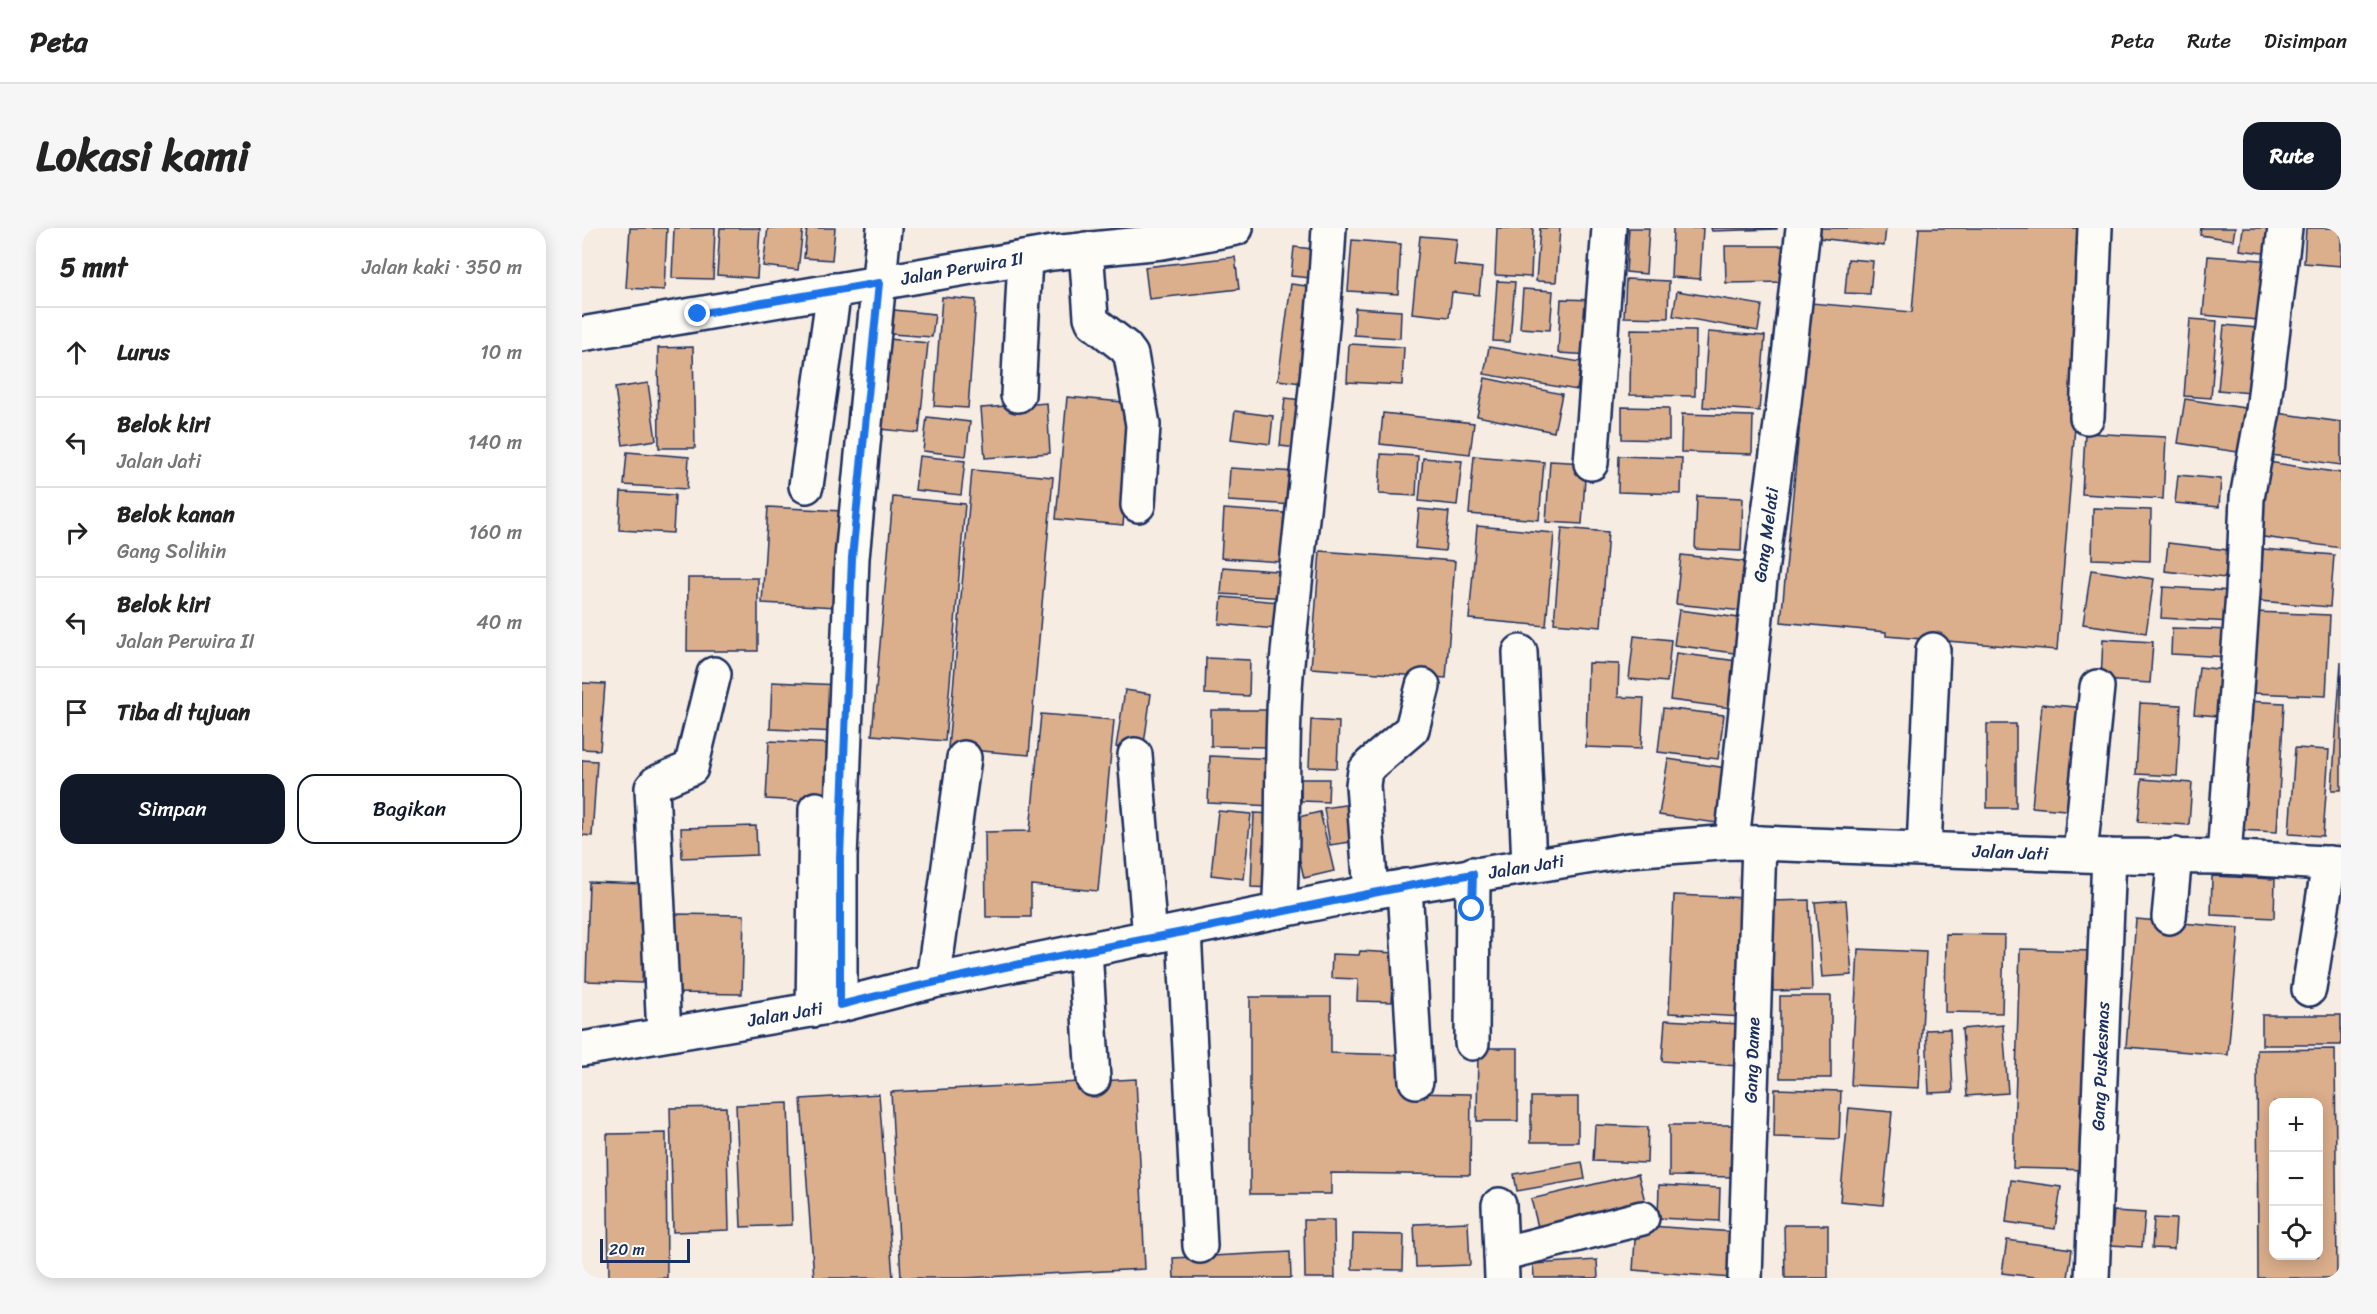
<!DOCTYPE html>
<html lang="id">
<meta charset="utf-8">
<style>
:root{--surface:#fff;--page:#f6f6f6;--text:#222;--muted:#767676;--line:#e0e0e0;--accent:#111827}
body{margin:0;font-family:Sriracha,sans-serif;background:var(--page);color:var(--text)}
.controls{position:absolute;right:18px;bottom:18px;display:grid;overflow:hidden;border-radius:12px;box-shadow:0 3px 15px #0003}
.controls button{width:54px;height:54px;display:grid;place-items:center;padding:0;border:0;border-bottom:2px solid var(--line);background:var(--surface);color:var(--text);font:30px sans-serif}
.scale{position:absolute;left:18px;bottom:15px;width:90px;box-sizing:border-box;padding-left:6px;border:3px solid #1b2f5e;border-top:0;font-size:16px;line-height:21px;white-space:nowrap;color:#1b2f5e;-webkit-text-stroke:4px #fdfcf7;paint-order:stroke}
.stop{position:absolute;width:18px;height:18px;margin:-14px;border:4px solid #1a73e8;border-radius:50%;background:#fff}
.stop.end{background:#1a73e8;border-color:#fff;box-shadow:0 2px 6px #0008}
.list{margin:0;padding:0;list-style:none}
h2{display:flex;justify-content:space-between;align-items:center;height:78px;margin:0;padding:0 24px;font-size:26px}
h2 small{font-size:20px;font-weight:400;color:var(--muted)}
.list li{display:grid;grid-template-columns:39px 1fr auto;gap:18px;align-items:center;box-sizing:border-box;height:90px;padding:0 24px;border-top:2px solid var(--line)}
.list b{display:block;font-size:22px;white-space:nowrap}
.list p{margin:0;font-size:20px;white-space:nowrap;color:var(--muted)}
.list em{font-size:20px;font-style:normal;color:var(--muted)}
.actions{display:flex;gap:12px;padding:18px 24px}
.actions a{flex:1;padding:14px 0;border:2px solid var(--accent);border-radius:18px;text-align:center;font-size:21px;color:var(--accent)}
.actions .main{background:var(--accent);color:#fff}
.icon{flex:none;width:33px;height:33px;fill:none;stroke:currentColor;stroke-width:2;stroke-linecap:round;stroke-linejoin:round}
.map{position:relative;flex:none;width:1759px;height:1050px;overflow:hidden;border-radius:18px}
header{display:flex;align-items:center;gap:36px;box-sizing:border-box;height:84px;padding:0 30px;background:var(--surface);border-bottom:2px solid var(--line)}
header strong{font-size:28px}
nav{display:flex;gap:33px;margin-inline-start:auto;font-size:21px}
.intro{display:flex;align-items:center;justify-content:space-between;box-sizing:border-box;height:144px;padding:0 36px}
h1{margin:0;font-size:42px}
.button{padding:15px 27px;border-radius:18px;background:var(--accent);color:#fff;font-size:21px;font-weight:700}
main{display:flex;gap:36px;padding:0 36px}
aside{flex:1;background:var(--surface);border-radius:18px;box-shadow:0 3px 15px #0003}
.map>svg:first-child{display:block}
.building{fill:#dbae8c;stroke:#1b2f5e;stroke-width:1.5;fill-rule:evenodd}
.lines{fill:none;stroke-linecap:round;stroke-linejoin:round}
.minor-casing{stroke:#1b2f5e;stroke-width:38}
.minor{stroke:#fdfcf7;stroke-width:33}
.route{stroke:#1a73e8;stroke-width:8}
.labels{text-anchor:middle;stroke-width:5;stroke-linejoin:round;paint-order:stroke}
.street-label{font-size:18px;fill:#1b2f5e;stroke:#fdfcf7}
</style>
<header>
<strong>Peta</strong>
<nav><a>Peta</a><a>Rute</a><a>Disimpan</a></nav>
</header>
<div class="intro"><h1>Lokasi kami</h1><a class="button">Rute</a></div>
<main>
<aside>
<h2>5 mnt<small>Jalan kaki · 350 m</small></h2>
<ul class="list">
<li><svg class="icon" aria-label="ahead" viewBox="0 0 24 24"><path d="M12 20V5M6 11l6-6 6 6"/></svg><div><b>Lurus</b></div><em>10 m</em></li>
<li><svg class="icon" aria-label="left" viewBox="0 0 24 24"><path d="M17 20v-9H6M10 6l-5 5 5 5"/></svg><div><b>Belok kiri</b><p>Jalan Jati</p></div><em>140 m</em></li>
<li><svg class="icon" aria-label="right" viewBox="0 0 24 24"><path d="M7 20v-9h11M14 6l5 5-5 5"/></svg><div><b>Belok kanan</b><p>Gang Solihin</p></div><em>160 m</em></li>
<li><svg class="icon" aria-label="left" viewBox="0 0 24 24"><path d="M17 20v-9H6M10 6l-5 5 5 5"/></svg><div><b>Belok kiri</b><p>Jalan Perwira II</p></div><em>40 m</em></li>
<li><svg class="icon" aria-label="arrive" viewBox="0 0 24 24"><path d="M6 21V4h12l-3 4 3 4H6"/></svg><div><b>Tiba di tujuan</b></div></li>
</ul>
<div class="actions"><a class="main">Simpan</a><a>Bagikan</a></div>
</aside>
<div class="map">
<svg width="1759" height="1050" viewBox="0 0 1759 1050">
<rect width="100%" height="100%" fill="#f6ece2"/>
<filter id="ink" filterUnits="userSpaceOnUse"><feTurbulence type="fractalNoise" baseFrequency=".0167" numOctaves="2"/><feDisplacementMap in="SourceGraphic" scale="12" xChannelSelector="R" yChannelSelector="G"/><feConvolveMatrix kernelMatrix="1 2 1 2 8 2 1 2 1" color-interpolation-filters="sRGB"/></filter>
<g filter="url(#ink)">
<path class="building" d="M48,0H85L82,62L44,60Z
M92,0H133L131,51L90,50Z
M138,0H178L175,50L135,47Z
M186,0H221L216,42L181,38Z
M225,0H253L250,32L222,30Z
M915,0H951L949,49L913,47Z
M958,0H978L974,54L954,53Z
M1047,0H1067L1064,46L1044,44Z
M1091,0H1121L1118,51L1089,49Z
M1129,0H1195V1L1130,3Z
M1238,0H1304L1302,18L1237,10Z
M1337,0H1509L1475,422L1304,408V404L1199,394L1229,75L1330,84Z
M1619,0H1653L1651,12L1618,7Z
M1661,0H1692L1688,26L1658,22Z
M1724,0H1759V38L1722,35Z
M838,8L875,11L872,37L900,40L897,67L870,64L867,89L830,85Z
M770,12L819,16L816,66L766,63Z
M1143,18H1210V54L1144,55Z
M712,19L742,22L739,51L709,48Z
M1626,28L1692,33L1687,93L1621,87Z
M653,29L657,61L567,71L563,39Z
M1266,31L1291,33L1288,66L1263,65Z
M1044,51L1087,53L1086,90L1042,89Z
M915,53L933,54L928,114L911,113Z
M709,56L740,60L727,156L696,152Z
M941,61L971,63L968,102L938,100Z
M1095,63L1180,77L1176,103L1091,88Z
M360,69L394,72L386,180L352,178Z
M979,71L1013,72L1010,127L976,125Z
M773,80L819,83L818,110L772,107Z
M312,82L353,86L350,109L310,106Z
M1608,91L1635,93L1629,170L1602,168Z
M1642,97L1686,101L1680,166L1636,162Z
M1049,101L1114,102L1113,168L1048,167Z
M1126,104L1183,108L1177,183L1121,179Z
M307,111L346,115L337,205L298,201Z
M767,116L822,119L820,157L765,154Z
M111,119L113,220H77L76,120Z
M907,119L999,134L995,162L902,146Z
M903,150L980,166L972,204L895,188Z
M66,155L74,212L41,217L33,160Z
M485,169L552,175L541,297L474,291Z
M703,170L729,173L725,221L698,218Z
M1603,171L1669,181L1662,225L1596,215Z
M465,175L468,225L403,230L399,180Z
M1040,179L1087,180V212L1040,211Z
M653,183L691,188L688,216L649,211Z
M801,185L892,195L888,226L798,216Z
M1695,185L1759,194V237L1689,227Z
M1100,186L1171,188L1170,226L1099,224Z
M345,189L388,194L384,228L341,223Z
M1503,205L1584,209L1581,271L1500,266Z
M45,224L107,229L105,261L42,257Z
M799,226L836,228L834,268L797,266Z
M337,228L383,233L379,267L333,262Z
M892,228L962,234L957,292L887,286Z
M1037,228L1100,230L1099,266L1036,264Z
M841,230L880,233L875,277L837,273Z
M968,233L1004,235L1000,296L964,294Z
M1686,234L1759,245V320L1675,308Z
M648,240L715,244L712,277L646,273Z
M390,242L471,249L447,527L366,520Z
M1596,247L1639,251L1637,279L1593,275Z
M39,264L93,267L91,305L37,302Z
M1115,268L1161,270L1159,323L1113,321Z
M311,269L383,276L363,513L290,507Z
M186,279L260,283L255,379L180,375Z
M1511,280L1569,282L1568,333L1510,331Z
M642,281L702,285L699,334L639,330Z
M837,281L867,284L863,323L833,320Z
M895,298L972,305L964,398L887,391Z
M980,300L1026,304L1019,399L972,395Z
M1586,315L1646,322L1643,350L1583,343Z
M1681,321L1752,327L1748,379L1677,373Z
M738,323L873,333L864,450L729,440Z
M1099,327L1166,334L1161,383L1094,376Z
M641,339L707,344L705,370L639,366Z
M1509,342L1572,351L1564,405L1501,396Z
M106,350H176V423H105Z
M1581,359L1651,363L1649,394L1579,390Z
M640,369L698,374L695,401L637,396Z
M1097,382L1172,392L1167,427L1092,417Z
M1672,384L1748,387L1744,468L1668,465Z
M1590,400L1649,402L1647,429L1589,426Z
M1052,408L1089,412L1085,454L1047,451Z
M1521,411L1571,414L1568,455L1519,452Z
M1094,425L1155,433L1149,480L1088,472Z
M624,430L668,432L667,468L623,466Z
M1759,434V562H1750Z
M1006,435L1037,436L1036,469L1062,470L1059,521L1004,519Z
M1617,439L1653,443L1648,489L1612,486Z
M190,454L259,457L256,504L188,501Z
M0,455L23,456L18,522L0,521Z
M543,462L569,466L561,523L534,519Z
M1663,473L1702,475L1695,604L1656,602Z
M1558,475L1599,477L1595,548L1554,546Z
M1460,476L1504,480L1494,583L1450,579Z
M1081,480L1142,487L1136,531L1076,524Z
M629,482H688V519L629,518Z
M459,486L532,492L516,663L449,657V689H404L403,604L448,603Z
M729,492L757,494L755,540L727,539Z
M1405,496H1434V580H1405Z
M187,513L255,516L252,575L184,571Z
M1713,520L1747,522L1741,608L1707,606Z
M628,528L694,531L692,578L626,575Z
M1086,531L1144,540L1135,595L1077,587Z
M0,532L15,533L10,608L0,607Z
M719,551H747L746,574L719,573Z
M1560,551L1610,555L1607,597L1556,594Z
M769,576L775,613L748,617L742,580Z
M636,583L669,586L662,651L629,647Z
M738,584L752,643L722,650L708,591Z
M672,585L693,586L690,660L669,659Z
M174,598L175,627L100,630L99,600Z
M1630,648L1693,651L1692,690L1629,687Z
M7,654L63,656L60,755L4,753Z
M1092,667L1167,670L1162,789L1087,785Z
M1227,672L1230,762L1191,763L1188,673Z
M1264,672L1270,747L1240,749L1233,674Z
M90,686L162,687L160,766L89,765Z
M1554,691L1657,700L1646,827L1544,819Z
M1364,706L1422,707L1420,785L1363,784Z
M1276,721L1344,724L1337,860L1269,857Z
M1438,721L1513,723L1506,942L1431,940Z
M778,723L813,725L810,774L775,773L776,751L749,750L750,726L777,727Z
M1198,768H1249V850H1198Z
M668,769H749V825L823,827L822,865L889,866L888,947L749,945V966H668Z
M1680,787H1759V817H1680Z
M1083,792L1159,796L1156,838L1080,833Z
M1421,797L1426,865L1385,868L1380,801Z
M1368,801L1371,864L1347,865L1344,802Z
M896,820H936V893H895Z
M1753,821L1755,1050H1676L1675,822ZM1692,874H1736V1028H1692Z
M554,851L563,1041L382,1050H319L309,864Z
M1193,861L1259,863L1257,911L1192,909Z
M297,866L311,1050H232L219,871Z
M949,869H996V914H949Z
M206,875L210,997L159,999L154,877Z
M144,879L147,1002L91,1004L88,880Z
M1267,880L1310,884L1301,977L1258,973Z
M1013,897L1066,899L1065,935L1011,933Z
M1087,897H1157V949L1087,948Z
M84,905L85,1050H27L25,906Z
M1000,934L1003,951L935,963L932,946Z
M1056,946L1066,985L959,1011L949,971Z
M1429,952L1479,959L1473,1001L1424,994Z
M1077,957L1138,960L1137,993L1076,990Z
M1532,983L1563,985L1560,1019L1529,1017Z
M1572,990L1594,991L1592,1021L1570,1020Z
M722,992H752L753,1050H723Z
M886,994L888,1037L834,1039L832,996Z
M1054,997L1152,1004L1149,1050L1051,1042Z
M1202,997H1246V1050H1203Z
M771,1006L822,1007L821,1042L770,1041Z
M1425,1012L1490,1021L1486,1050H1461L1420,1045Z
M708,1024L709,1050H592L591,1030Z
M1015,1032L1016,1050H952L951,1036Z"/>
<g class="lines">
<g class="minor-casing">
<g id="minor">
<path d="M504,21L509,89L511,94L543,119L549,127L561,197L556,277"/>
<path id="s1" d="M0,106L470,25L580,14L654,0"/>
<path d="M436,167L443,30"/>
<path d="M1505,189L1513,0"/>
<path d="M1009,235L1027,0"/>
<path d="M224,258L252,62"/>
<path d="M938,424L947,637"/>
<path d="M553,527L568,710"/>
<path id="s2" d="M1150,614L1178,351L1202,174L1221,0"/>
<path d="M1342,621L1351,422"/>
<path d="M1498,626L1515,459"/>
<path d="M1642,629L1661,364L1665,270L1681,183L1703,0"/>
<path d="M823,658L834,853"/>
<path d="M789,664L781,557L783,543L789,536L830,501L841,458"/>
<path d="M697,683C703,604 698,526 704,447C717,298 739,150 747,0"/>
<path d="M1587,689L1593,627"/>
<path d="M602,703L618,1018"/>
<path d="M503,722L511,851"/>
<path d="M351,753L382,530"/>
<path d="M1727,761L1747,635"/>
<path d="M258,777V630L270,330L302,0"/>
<path d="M231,782L234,581"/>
<path d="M82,806L70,560L74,555L109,540L132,446"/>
<path d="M890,815L891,646"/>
<path id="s3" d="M0,821L258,777L351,753L789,664L1047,622L1150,614L1527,628L1642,629L1759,636"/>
<path d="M917,977L920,1050"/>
<path d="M919,1026L1060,990"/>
<path id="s4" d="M1163,1050L1177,615"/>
<path id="s5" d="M1510,1050L1527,628"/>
</g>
</g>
<use href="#minor" class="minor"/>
</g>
</g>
<g class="lines" filter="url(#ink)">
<path class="route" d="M116,86L297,55L270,330L258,630V777C372,748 486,726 601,704C697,685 793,663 891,646L890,681"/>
</g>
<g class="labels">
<g class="street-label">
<text dy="6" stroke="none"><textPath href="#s1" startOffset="386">Jalan Perwira II</textPath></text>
<text dy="6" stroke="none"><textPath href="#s2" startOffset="309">Gang Melati</textPath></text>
<text dy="6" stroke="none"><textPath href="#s3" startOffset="1448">Jalan Jati</textPath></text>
<text dy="6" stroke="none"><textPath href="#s3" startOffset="962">Jalan Jati</textPath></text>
<text dy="6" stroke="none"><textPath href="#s3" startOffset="206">Jalan Jati</textPath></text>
<text dy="6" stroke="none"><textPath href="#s4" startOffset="218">Gang Dame</textPath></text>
<text dy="6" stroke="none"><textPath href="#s5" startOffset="212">Gang Puskesmas</textPath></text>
</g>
</g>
</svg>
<div class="controls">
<button>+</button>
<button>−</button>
<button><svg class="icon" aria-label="locate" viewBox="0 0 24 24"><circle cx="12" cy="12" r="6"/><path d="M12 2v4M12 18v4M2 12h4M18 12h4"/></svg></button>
</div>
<div class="scale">20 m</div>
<div class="stop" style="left:890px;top:681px"></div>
<div class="stop end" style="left:116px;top:86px"></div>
</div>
</main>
